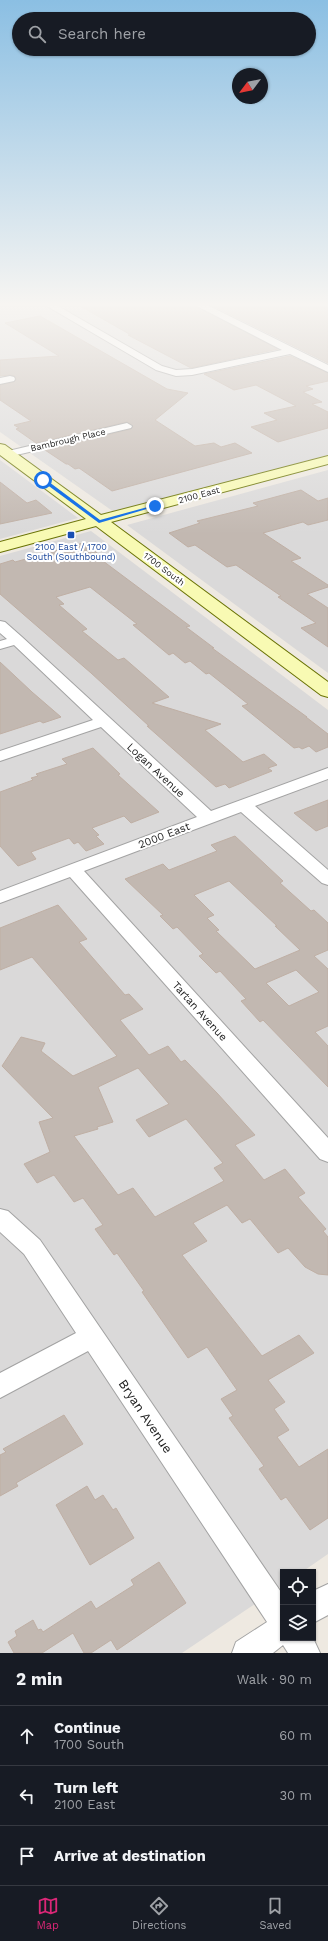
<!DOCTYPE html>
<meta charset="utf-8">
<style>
:root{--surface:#171b24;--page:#20242c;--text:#f1f3f6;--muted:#9ea1a6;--line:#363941;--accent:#db2777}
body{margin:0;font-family:"Work Sans",sans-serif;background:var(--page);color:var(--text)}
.controls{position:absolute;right:12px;bottom:12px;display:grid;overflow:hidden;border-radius:0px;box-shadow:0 1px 3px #0004}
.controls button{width:36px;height:36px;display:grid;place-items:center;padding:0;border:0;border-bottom:1px solid var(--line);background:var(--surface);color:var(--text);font:20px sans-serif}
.compass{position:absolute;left:232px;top:68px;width:36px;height:36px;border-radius:50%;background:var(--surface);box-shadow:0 1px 3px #0004;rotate:238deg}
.stop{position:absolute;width:12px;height:12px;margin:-9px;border:3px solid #1a73e8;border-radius:50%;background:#fff}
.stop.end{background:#1a73e8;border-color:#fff;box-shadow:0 1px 4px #0008}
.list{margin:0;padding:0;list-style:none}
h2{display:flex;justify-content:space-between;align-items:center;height:52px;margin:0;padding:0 16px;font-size:17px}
h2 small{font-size:13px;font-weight:400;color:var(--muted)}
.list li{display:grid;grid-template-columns:26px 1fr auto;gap:12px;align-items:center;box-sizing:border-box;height:60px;padding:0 16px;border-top:1px solid var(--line)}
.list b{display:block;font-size:15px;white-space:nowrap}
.list p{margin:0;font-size:13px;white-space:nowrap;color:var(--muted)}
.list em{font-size:13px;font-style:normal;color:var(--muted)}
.icon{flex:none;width:22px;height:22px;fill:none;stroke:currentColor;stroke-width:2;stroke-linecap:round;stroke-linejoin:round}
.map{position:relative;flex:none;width:328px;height:1653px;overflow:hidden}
.search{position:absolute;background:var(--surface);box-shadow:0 1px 3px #0004;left:12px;right:12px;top:12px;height:44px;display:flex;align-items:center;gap:10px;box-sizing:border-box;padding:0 14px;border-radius:22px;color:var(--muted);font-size:15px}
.sheet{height:232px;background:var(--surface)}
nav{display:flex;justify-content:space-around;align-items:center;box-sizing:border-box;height:56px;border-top:1px solid var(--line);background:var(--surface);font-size:11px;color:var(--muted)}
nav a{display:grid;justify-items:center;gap:2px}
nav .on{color:var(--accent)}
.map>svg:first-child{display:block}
.residential{fill:#dad9d9}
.building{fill:#c2b8b1;stroke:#bfafa4;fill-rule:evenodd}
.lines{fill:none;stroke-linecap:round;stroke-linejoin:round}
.street-casing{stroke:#a3a3a3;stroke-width:2}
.secondary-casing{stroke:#697204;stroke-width:2}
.street{fill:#fff;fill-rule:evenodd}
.secondary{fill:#f8fab3;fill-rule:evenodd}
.route{fill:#1a73e8}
.transit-dot{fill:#1a4fb4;stroke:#fff;stroke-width:1.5}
.labels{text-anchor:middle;stroke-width:4;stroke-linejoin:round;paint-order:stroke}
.far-street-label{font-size:9px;fill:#1c1c1c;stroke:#fff}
.far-transit-label{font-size:9px;fill:#164399;stroke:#fff}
.street-label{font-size:11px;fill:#1c1c1c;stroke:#fff}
.near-street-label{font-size:13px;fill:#1c1c1c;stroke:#fff}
</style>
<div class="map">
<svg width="328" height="1653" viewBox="0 0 328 1653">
<rect width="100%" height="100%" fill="#eee9e1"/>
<path class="residential" d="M0,302H328V455L114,512L0,432Z
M0,460L78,518L0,539Z
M328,470V673L127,525Z
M91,531L328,710V1554L302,1572H283V1585L182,1653H0V556Z"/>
<path class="building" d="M73,302H188L278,349L191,368L128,335H131Z
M205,302H328V363Z
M40,316L167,389L188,393L155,420L195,446L214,443L221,447L235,443L252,453L112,491L79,468L75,469L68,464H66L45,450L131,429L133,426L127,422L36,443L16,429L19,428L14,425L31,421L0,400V385L14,382L16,380L15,376L10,375L0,376V360L59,356L5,323Z
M290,356L328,373V381L306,386L313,389L303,392L322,402L312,404L328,412V428L278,442L251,427L277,420L264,413L296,406L256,385L234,390L204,374Z
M0,482L27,503L36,500L52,513L0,524Z
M301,490L318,501L328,498V520L308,525L303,522L263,533L301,558L291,561L328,585V587L307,594L328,608V647L301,628L316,623L278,597L281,596L236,565L227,567L195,545L188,547L169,533L200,523L197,521L258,506L253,503Z
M83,543L107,560L103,561L190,626L186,627L214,648H212L307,717H306L328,734V747L316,752L309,746L302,749L299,747L294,748L242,706L248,704L209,673L206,674L190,661L185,663L173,653L169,655L133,625L137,624L90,587L56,597L64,604L59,605L87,629L82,631L118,660L124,658L169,697L152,703L221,724L205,730L243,762L264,754L277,765L268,768L272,771L229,788L225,784L216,787L147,726H149L91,673L0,594V564L13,560L15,562Z
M0,662L32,692L61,717L43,723L40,721L0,734Z
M93,748L120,774L118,775L159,812L131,823L124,816L92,828L99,835L96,836L104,844L86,851L78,842L74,844L69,838L31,852L36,859L18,866L0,846V792L33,780L31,778L38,776L36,774L67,764L62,759Z
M328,800V826L316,831L294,813Z
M235,836L283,881L280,883L311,911L314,910L328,923V950L314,956L328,969V1026L315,1032L328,1046V1087L263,1020L260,1022L241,1001L246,999L220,971L216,973L199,956L203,954L177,927L173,929L160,916L163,915L125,879L163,864L169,870L217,851L211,845ZM229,881L277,926H275L300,950L255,969L216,931L219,930L207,918L214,915L194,895ZM296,970L319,992L289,1006L266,983Z
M58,905L87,939L79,942L125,995L129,994L143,1009L120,1020L149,1055L168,1046L181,1062L185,1060L217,1093L255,1135L235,1145L264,1180L285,1169L305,1193L298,1197L326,1229L323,1231L328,1237V1275L318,1274L305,1267L288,1248L278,1253L250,1219L242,1223L227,1205L193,1223L207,1241L182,1255L262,1356L299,1335L314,1353L268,1380L285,1402L274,1409L289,1430L277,1437L299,1467L328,1449V1518L310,1530L286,1497L281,1500L259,1469L264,1466L229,1418L233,1416L221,1399L237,1390L207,1347L188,1358L142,1292L144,1291L117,1253L114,1255L95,1229L103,1225L83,1198L74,1202L54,1175L37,1183L24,1164L50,1152L39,1122L53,1118L2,1066L21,1037L45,1043L41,1051L73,1076L117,1056L32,957L0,970V928ZM138,1068L169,1104L136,1120L149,1137L186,1119L223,1163L214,1168L224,1181L155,1217L133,1188L118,1195L74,1136L98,1129L97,1127L113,1122L98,1087Z
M64,1415L83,1444L16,1483L18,1486L0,1496V1455L6,1452L3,1449Z
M87,1486L95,1500L103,1495L113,1510L116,1508L134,1538L90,1565L56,1505Z
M159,1562L186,1603L117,1650L111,1640L91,1653H84L73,1633L42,1653H14L8,1642L17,1636L15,1631L33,1620L38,1630L41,1629L43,1632L91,1601L96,1609L134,1585L131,1580Z"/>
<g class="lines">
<g class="street-casing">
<path id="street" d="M40,302H51L162,366L176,370L192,369L282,350L189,302H201L328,365V372L290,354L192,375L176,376L156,370Z
M10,376L14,377L15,379L14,381L0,384V378Z
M127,423L132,426L131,428L8,457L2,454L4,452Z
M0,621L5,622L22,637L211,811L328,768V779L255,806L328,870V885L322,883L241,812L84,871L328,1138V1162L320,1159L70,877L0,903V891L197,817L101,727L0,761V751L93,720L14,645L0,649V641L7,639L0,633Z
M0,1209L8,1211L40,1240L283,1595V1638H313L320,1653H288L283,1645L273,1653H232L236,1642L267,1622L88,1351L0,1398V1373L76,1333L24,1254L0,1232Z
M328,1584V1615L313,1623V1591Z"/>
</g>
<g class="secondary-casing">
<path id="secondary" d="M0,444L5,445L101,515L328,456V464L111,522L328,682V697L321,695L96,526L0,552V542L86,519L0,455Z"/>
</g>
<use href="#street" class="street"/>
<use href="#secondary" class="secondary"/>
</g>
<linearGradient id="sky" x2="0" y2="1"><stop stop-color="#8bbfe3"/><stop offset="0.57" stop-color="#f7f5f2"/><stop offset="1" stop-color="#f7f5f2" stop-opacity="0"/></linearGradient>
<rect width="328" height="534" fill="url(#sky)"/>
<path class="route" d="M42,479H45L100,520L155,505L157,506L99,523L42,481Z"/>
<rect class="transit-dot" x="67" y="531" width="8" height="8" rx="2"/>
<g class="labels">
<g class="far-street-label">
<text transform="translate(68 440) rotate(-13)" y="3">Bambrough Place</text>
<text transform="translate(199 495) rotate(-15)" y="3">2100 East</text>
<text transform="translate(164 569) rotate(37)" y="3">1700 South</text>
</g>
<g class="far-transit-label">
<text x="71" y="550">2100 East / 1700<tspan x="71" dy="10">South (Southbound)</tspan></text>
</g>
<g class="street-label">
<text transform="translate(156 770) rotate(43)" y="4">Logan Avenue</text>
<text transform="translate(164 835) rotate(-21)" y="4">2000 East</text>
<text transform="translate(200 1011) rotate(48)" y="4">Tartan Avenue</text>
</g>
<g class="near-street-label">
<text transform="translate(146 1416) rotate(56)" y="5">Bryan Avenue</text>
</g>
</g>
</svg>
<div class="controls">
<button><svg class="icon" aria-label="locate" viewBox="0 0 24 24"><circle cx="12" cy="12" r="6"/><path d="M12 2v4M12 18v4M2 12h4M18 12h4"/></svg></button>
<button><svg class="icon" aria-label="layers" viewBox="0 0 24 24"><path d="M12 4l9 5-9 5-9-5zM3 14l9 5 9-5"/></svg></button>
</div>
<svg class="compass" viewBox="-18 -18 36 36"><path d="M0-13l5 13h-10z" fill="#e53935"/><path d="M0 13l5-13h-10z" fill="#9ea1a6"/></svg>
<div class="stop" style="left:43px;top:480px"></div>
<div class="stop end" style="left:155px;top:506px"></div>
<div class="search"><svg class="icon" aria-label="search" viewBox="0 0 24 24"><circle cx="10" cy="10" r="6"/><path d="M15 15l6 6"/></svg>Search here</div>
</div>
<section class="sheet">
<h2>2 min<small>Walk · 90 m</small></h2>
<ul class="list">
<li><svg class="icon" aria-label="ahead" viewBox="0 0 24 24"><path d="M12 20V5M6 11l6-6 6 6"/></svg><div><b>Continue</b><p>1700 South</p></div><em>60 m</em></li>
<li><svg class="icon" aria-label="left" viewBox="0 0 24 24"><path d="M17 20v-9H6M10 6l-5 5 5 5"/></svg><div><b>Turn left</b><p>2100 East</p></div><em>30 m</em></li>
<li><svg class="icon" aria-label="arrive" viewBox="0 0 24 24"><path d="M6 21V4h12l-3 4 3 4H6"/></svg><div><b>Arrive at destination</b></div></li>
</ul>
</section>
<nav>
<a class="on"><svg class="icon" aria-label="map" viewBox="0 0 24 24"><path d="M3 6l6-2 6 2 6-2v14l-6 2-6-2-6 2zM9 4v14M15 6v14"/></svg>Map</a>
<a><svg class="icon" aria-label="directions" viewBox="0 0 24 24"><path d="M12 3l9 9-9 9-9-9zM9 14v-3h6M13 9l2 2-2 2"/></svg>Directions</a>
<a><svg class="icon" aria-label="saved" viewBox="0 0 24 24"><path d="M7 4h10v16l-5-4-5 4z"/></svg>Saved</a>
</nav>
